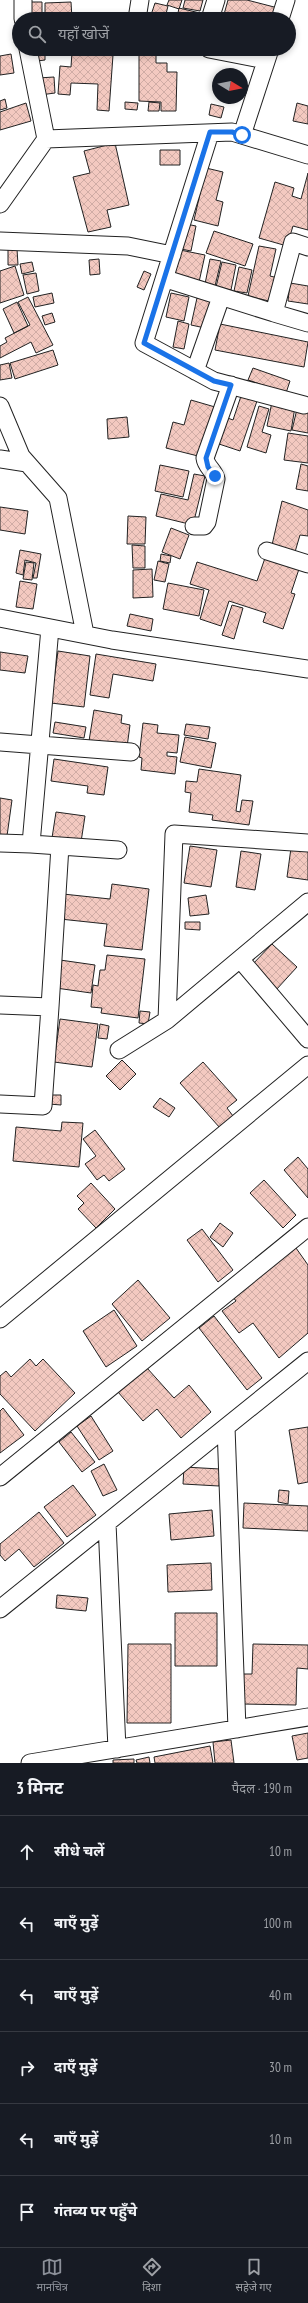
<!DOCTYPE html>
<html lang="hi">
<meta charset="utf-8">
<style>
:root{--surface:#171b24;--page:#20242c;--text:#f1f3f6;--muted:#9ea1a6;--line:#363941;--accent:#8c9099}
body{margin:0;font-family:"PT Sans Narrow","Noto Sans Devanagari",sans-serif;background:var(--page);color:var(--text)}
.compass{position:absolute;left:212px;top:68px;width:36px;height:36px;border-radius:50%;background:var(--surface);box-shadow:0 2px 6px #0003;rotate:100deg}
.stop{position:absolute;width:12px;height:12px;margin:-9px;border:3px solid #1a73e8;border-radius:50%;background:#fff}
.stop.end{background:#1a73e8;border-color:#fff;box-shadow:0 1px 4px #0008}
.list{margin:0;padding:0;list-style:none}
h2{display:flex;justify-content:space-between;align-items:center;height:52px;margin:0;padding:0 16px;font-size:17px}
h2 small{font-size:13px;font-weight:400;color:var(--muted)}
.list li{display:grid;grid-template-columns:26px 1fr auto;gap:12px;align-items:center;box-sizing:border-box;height:72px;padding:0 16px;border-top:1px solid var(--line)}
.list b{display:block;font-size:15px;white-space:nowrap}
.list em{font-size:13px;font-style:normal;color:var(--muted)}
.icon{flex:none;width:22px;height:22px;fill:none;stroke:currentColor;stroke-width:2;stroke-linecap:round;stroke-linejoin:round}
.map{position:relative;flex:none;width:308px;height:1763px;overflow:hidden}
.search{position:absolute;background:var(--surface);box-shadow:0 2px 6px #0003;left:12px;right:12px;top:12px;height:44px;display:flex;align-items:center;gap:10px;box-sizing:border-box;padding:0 14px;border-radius:22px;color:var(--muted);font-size:15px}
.sheet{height:484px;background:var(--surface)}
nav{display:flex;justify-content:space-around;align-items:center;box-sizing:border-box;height:56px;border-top:1px solid var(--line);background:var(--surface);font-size:11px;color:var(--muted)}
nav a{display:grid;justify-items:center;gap:2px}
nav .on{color:var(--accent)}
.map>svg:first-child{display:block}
.building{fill:url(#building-cross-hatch);stroke:#222}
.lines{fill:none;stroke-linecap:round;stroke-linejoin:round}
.minor-casing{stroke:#222;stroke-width:19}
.minor{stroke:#fff;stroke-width:17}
.route{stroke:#1a73e8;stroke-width:5}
</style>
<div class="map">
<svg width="308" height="1763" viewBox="0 0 308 1763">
<defs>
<pattern id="building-cross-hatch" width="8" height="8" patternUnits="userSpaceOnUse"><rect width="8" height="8" fill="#f3c9c0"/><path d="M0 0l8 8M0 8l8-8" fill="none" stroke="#d0aca5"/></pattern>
</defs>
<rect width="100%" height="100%" fill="#fff"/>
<path class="building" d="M169,0H182L179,9L167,5Z
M185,0H203L200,11L183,8Z
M228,0H247L278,8L275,19L223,18Z
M29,2H42V19H29Z
M71,2L72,19H45V3Z
M155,3L168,6L165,18L151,15Z
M179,8L204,14L203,19H167V16L177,18Z
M37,49H45V60L37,61Z
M72,52L113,55L109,111L97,110L98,84L71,83L70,95L58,94L60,66L71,67Z
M139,52H156V63H167V72H177L176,111H161V102L139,101Z
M11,54L14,73L0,75V56Z
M54,77L55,93L40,95L38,78Z
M5,99L7,108L0,110V101Z
M125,102L138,103L137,110L125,109Z
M149,102L160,103L159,111H148Z
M26,103L31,121L0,130V112Z
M297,103L308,106V124L293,121Z
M211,104L224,107L221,118L209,115Z
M115,143L129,205L107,210L111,227L88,232L73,177L90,173L84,151Z
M160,150H180V165H160Z
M206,168L223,172L216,200L223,202L218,226L194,220Z
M308,173V230L293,226L287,246L259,238L275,182L294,188L292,196L301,199Z
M186,224L196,226L191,251L181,249Z
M214,231L253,244L245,266L206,253Z
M259,246L276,249L270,276L278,278L273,302L248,296Z
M8,249H17L18,265H8Z
M180,250L205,255L199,282L174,277Z
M99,259L100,274L90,275L89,260Z
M210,259L221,261L215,286L205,284Z
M32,262L34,271L22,274L20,264Z
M222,262L236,265L231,290L216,287Z
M15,266L24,295L0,303V271Z
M239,267L252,270L247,293L234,291Z
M144,271L151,274L144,290L137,287Z
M36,273L39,291L27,294L23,275Z
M290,283L308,286V304L288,301Z
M52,293L54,303L35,307L33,297Z
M171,293L189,297L184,321L166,317Z
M28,297L53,345L36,353L31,342L0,358V346L7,342L5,338L30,325L18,302Z
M197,298L211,301L205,328L191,325Z
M17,302L28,326L14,333L3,309Z
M52,313L55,322L45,325L42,316Z
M178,321L189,324L184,349L173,347Z
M220,324L308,342L304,367L215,350Z
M53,350L58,365L15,379L10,363Z
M9,363L12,378L0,380V365Z
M253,368L290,381L286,393L248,380Z
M242,393L258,398L240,451L216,443L225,417L233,420Z
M191,400L215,407L202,457L166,448L173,422L184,425Z
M272,402L295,407L291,431L267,426Z
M259,406L269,409L262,432L271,435L266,453L247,447Z
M297,409L308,411V433L292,430Z
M127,417L129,437L108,439L107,419Z
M288,433L308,436V463L284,460Z
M301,464L308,466V491L296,489Z
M160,465L189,471L183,497L155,491Z
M194,474L205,476L193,525L156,516L161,494L188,500Z
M282,501L308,510V536L300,535L295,552L272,545Z
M0,507L28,511L25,534L0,530Z
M128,516L146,517L145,544H127Z
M171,528L189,535L180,559L162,552Z
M132,545L145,546V568H133Z
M20,550L41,554L37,578H33L36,563L25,560L23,575L16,573Z
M161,554L171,556L170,563L160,561Z
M265,558L299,569L291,593L295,594L283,629L263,622L266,613L229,601L221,626L200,619L209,590L190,584L197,562L257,581Z
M158,561L169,564L165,582L154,580Z
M26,562L34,563L32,580L23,579Z
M152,569L153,597L133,598V570Z
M20,581L37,584L33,609L16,607Z
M168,583L204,590L199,616L163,609Z
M232,605L243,608L234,639L222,635Z
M130,614L153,619L151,631L127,626Z
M58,651L90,656L84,707L51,703Z
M0,652L28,656L25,673L0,670Z
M96,654L156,664L153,681L113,674L109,698L90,695Z
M94,710L122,715L121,723L130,725L127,747L89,741Z
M55,722L86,727L84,738L53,733Z
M143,723L158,725L157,733L179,735L177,753L167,752V756L177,757L175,774L141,770L142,758L139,757Z
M186,724L210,727L208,739L184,735Z
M185,737L216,743L211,768L180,762Z
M54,759L108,767L104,795L87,793L88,786L51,781Z
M199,769L241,775L236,811L240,812L242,800L253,801L249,825L212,820L213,815L189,812L191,793L185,792L186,781L197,782Z
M0,798L12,800L7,836L0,835Z
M56,812L85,816L81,842L52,838Z
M190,846L217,850L211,887L184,883Z
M291,848L308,851V880L287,877Z
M241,851L261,854L255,890L236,887Z
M112,884L149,889L142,950L104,946L107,924L60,919L63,894L110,899Z
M206,895L209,914L190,916L188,898Z
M185,922H200V930L185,929Z
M272,944L297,967L276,990L251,966Z
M107,955L145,959L138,1018L101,1013L102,1008L91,1007L93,985L98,986L100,970H105Z
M60,960L95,965L91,993L56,988Z
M140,1011L150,1012L148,1024L139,1023Z
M60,1019L98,1024L92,1067L54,1062Z
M100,1024L109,1026L107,1039L98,1038Z
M122,1060L136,1074L120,1090L106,1076Z
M203,1062L237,1100L227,1108L233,1116L220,1128L180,1083Z
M50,1095H61V1105L49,1104Z
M160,1098L175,1108L169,1117L153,1107Z
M62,1122L83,1123L79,1167L13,1161L16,1127L61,1131Z
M95,1130L125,1169L109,1181L104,1175L97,1180L85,1164L96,1156L83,1139Z
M298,1157L308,1169V1198L284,1170Z
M264,1180L296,1215L283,1228L250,1193Z
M91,1183L115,1209L96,1228L78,1209L84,1203L77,1196Z
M220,1223L233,1233L223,1247L210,1237Z
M202,1229L233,1270L218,1282L187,1240Z
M296,1248L308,1265V1333L279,1358L253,1323L239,1333L222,1311L236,1301L232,1296Z
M138,1280L170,1318L142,1341L112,1304Z
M114,1310L137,1346L106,1367L83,1331Z
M214,1316L262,1378L247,1390L199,1328Z
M30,1359L36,1366L43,1359L75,1393L35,1431L0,1394V1376L6,1371L11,1377Z
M147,1368L174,1398L189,1385L211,1412L181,1438L157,1409L143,1421L118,1392Z
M3,1408L24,1435L0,1453V1411Z
M91,1416L113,1451L99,1460L77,1426Z
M308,1427V1482L298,1484L289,1430Z
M71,1432L95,1462L82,1472L59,1442Z
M104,1464L117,1490L103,1496L91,1471Z
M184,1467L220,1469L219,1486L183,1484Z
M73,1485L96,1515L67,1537L44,1507Z
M279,1490L289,1491L288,1504L278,1502Z
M244,1503L308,1506V1531L243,1528Z
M212,1510L214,1536L171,1540L169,1514Z
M39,1512L64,1543L34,1567L19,1549L5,1561L0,1555V1544Z
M211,1563L212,1590L168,1592L167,1565Z
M57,1595L88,1598L86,1611L56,1608Z
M175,1613H217V1666H175Z
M128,1644H171V1723H127Z
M253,1644L308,1645V1669L297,1668L296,1705L242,1704L243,1674H252Z
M308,1733V1758L297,1760L292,1736Z
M231,1740L234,1763H215L213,1742Z
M210,1746L213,1763H155L154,1757Z
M149,1757L150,1763H137L136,1760Z
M134,1759V1763H113V1760Z"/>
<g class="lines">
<g class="minor-casing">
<path id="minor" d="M23,0V19
M137,19L140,0
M210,19L216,0
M280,19L286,0
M28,49L46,139
M209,49L266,60
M210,133L144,343L214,381L304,405
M242,135L270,49
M0,204L46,139L232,132L308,155
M0,241L128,246L172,255
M308,247L293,242L274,313L308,323
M166,279L274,313
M195,371L221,297
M0,406L21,456L58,498L85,634
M0,459L27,463
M194,526H204L207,522L216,479C214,470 206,467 205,458L231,385
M267,551L308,564
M0,618L112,640L308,669
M50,628L31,844L118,850
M0,742L131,752
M0,843L31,844
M308,843L174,834L167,1020L308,902
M240,959L308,1039
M0,1005L50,1007L60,846
M119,1050L167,1020
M0,1104L43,1106L50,1007
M0,1319L308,1065
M226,1427L237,1729
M0,1477L308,1227
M107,1523L117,1749
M0,1609L308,1361
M30,1763L308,1717"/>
</g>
<use href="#minor" class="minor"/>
</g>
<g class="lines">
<path class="route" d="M215,476L208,467L206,458L231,385L214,381L144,343L210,132H232L242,135"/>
</g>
</svg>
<svg class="compass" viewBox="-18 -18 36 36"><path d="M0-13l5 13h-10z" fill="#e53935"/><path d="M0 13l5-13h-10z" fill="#9ea1a6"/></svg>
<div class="stop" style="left:242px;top:135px"></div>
<div class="stop end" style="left:215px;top:476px"></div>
<div class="search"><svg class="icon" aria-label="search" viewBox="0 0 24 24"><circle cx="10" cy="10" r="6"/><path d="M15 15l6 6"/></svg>यहाँ खोजें</div>
</div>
<section class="sheet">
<h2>3 मिनट<small>पैदल · 190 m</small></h2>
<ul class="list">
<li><svg class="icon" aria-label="ahead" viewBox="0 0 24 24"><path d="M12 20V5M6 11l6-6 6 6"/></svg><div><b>सीधे चलें</b></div><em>10 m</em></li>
<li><svg class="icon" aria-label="left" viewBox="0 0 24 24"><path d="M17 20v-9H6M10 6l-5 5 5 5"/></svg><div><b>बाएँ मुड़ें</b></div><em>100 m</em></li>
<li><svg class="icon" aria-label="left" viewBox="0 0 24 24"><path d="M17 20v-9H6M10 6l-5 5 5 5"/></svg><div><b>बाएँ मुड़ें</b></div><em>40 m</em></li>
<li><svg class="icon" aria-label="right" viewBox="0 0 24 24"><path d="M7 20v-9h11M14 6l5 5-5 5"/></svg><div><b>दाएँ मुड़ें</b></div><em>30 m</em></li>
<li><svg class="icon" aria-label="left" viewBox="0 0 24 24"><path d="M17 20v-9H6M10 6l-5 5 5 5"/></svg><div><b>बाएँ मुड़ें</b></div><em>10 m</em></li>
<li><svg class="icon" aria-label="arrive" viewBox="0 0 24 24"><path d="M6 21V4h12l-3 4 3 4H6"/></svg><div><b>गंतव्य पर पहुँचे</b></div></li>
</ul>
</section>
<nav>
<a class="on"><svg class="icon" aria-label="map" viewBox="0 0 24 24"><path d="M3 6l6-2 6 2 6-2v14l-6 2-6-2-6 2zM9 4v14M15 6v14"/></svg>मानचित्र</a>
<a><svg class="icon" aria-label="directions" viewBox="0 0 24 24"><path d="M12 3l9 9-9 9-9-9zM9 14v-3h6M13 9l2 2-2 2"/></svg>दिशा</a>
<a><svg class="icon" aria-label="saved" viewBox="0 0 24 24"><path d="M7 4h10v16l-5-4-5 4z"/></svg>सहेजे गए</a>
</nav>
